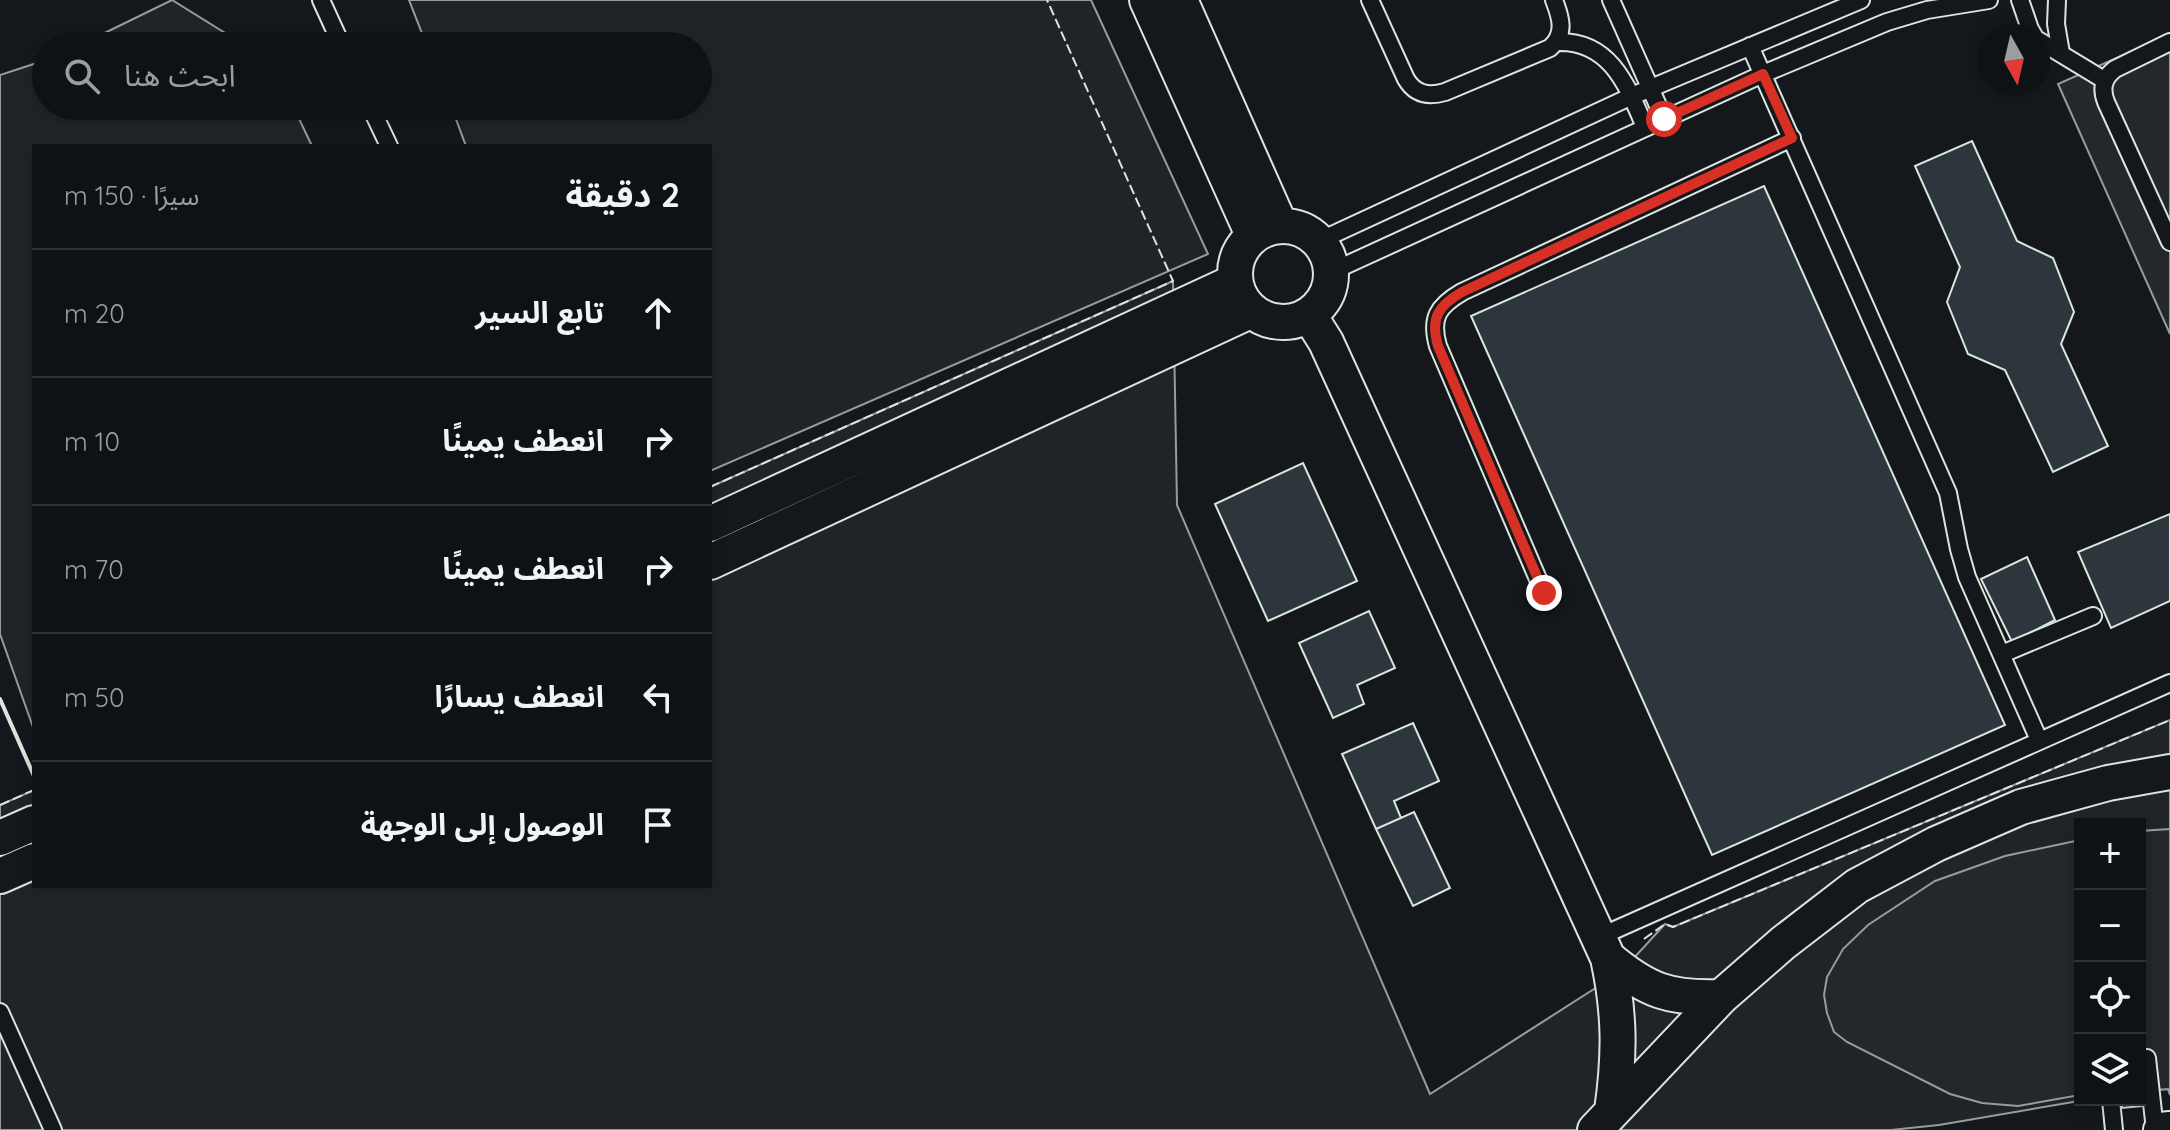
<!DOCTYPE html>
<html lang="ar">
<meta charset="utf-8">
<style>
:root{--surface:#0f1215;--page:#181b1e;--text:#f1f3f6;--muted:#9b9ea0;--line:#2f3234}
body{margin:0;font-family:Quicksand,"Noto Sans Arabic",sans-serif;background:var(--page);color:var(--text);direction:rtl}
.controls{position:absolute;right:24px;bottom:24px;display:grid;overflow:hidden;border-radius:0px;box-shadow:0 4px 12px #0003}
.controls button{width:72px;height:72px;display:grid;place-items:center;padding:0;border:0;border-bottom:2px solid var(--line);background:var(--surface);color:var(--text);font:40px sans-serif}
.compass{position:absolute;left:1978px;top:24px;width:72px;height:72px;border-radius:50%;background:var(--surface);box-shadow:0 4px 12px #0003;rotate:172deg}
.stop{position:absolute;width:24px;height:24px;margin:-18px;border:6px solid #d93025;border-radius:50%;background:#fff}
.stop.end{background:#d93025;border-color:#fff;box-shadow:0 2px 8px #0008}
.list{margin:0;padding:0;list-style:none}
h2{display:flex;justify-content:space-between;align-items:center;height:104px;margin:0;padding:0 32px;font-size:34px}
h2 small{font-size:26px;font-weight:400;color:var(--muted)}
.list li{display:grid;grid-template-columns:52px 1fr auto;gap:24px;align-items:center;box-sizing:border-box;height:128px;padding:0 32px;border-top:2px solid var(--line)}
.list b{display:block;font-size:30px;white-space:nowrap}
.list em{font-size:26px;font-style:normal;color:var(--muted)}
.icon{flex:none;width:44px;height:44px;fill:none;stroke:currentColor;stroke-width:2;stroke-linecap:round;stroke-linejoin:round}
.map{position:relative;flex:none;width:2170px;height:1130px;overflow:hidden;direction:ltr}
.search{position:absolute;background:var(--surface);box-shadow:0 4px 12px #0003;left:32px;top:32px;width:680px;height:88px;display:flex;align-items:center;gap:20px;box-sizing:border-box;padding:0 28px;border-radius:44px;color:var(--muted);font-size:30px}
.panel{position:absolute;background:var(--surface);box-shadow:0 4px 12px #0003;left:32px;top:144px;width:680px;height:744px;border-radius:0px;direction:rtl}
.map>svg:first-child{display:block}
.green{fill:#202428;stroke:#939e99;stroke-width:2}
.parking{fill:#24282b;stroke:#939e99;stroke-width:2}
.building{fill:#2c363c;stroke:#d8e6dc;stroke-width:2}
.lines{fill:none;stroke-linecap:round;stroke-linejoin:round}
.service-casing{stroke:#d8e6dc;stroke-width:20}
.minor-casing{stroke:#d8e6dc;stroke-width:38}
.service{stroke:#14181c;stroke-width:16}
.minor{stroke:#14181c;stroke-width:34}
.fence{stroke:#d8e6dc;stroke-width:2;stroke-dasharray:10 4;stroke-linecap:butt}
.wall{stroke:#d8e6dc;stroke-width:4}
.route{stroke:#d93025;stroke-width:10}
</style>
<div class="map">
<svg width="2170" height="1130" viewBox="0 0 2170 1130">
<rect width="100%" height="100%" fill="#14181c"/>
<path class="green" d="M172,0L246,46H78Z
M409,0H1091L1208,254L710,471V146H466L451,106H698V46H427Z
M46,60V106H293L312,146H34V730L0,634V75Z
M1173,281L1177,505L1430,1094L1622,971L1665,924L1673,927L2170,720V1089L2140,1091V824H2080V1099L2073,1102L1939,1125L1891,1130H0V805L34,790V886H710V487Z"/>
<path class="parking" d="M2170,34V334L2058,84Z
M2170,829V1095L2168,1089L2140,1091V831Z
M2080,840V1095L2018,1106L1982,1103L1950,1094L1847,1042L1834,1032L1827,1013L1824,995L1827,977L1843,949L1868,925L1935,881L2005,856Z"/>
<path class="building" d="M1972,141L2017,241L2053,258L2074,312L2061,344L2108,446L2053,472L2005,370L1968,354L1947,302L1960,267L1915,166Z
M1764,186L2005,725L1712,855L1471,316Z
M1303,463L1357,581L1268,621L1215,504Z
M2170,514V601L2111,628L2078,552Z
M2027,557L2055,620L2012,642L1981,579Z
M1369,611L1395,668L1357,685L1364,704L1333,718L1299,643Z
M1413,723L1439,781L1394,801L1401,818L1376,829L1342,754Z
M1414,812L1450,888L1413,906L1376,829Z
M2140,1091L2141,1106L2122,1108V1100H2140Z"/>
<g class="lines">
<g class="service-casing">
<path id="service" d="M321,0L342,46
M1370,0L1406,79C1415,94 1428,97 1445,92L1550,48C1566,34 1561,18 1554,0
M1611,0L1664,119
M2020,0L2030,29L2034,36
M2057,0L2056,24L2061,53
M2038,40L2104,80
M1557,42C1610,40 1627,85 1645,127
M2170,42L2115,69C2103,78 2101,89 2106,102L2170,242
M1750,46L1948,493L1959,549L1967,577L2039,740
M370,106L389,146
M1319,241L1632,96L1861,0
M1331,272L1763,74L1887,22L1927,10L1989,0
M1544,593L1438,346C1430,318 1438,306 1462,292L1792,138
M2002,654L2093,616
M1599,937L2170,683
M0,1012L53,1130
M2147,1058L2155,1130
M2111,1100L2114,1130"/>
</g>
<g class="minor-casing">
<path id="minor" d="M1147,0L1253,235
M1180,0L1280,225
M1235 274a48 48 0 1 1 96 0a48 48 0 1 1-96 0Z
M1309,315L1326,342L1608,958C1620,1013 1620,1055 1612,1111
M710,524L1234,282
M710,562L1250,311
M0,838L34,823
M0,876L34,861
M1608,958C1647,991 1670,999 1721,997
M1595,1130L1721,997L1783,943L1857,886L1936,844L2021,807L2108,783L2170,772
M2161,1130L2170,1129"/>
</g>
<use href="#service" class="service"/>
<use href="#minor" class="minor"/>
<path class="fence" d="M710,487L1173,281L1047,0
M0,805L34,790
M1644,939L1665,924L1673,927L2170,720"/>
<path class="wall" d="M0,699L34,776"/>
</g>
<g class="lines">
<path class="route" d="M1544,593L1438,346C1430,318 1438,306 1462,292L1792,138L1763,74L1664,119"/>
</g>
</svg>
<div class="controls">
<button>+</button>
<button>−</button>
<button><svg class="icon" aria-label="locate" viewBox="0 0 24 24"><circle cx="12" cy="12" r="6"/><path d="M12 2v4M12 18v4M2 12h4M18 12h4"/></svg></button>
<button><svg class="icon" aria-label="layers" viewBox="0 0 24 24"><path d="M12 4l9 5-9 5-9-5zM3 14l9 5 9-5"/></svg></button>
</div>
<svg class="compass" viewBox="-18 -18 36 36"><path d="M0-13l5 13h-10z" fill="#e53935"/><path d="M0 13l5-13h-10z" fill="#9b9ea0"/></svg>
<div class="stop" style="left:1664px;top:119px"></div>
<div class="stop end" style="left:1544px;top:593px"></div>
<div class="search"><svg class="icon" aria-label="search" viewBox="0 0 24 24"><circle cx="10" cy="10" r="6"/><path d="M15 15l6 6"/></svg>ابحث هنا</div>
<section class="panel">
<h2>2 دقيقة<small>سيرًا · 150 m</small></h2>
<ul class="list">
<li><svg class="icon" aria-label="ahead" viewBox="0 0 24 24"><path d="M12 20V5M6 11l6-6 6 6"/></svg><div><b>تابع السير</b></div><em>20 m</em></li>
<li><svg class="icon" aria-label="right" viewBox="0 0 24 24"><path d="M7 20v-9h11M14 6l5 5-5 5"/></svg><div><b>انعطف يمينًا</b></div><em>10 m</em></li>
<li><svg class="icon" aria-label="right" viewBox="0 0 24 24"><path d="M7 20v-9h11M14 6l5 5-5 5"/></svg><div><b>انعطف يمينًا</b></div><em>70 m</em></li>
<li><svg class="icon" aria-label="left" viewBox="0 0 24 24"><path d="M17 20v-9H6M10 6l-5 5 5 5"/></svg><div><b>انعطف يسارًا</b></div><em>50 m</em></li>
<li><svg class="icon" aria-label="arrive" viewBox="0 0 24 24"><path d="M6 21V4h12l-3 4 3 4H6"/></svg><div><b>الوصول إلى الوجهة</b></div></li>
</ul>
</section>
</div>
